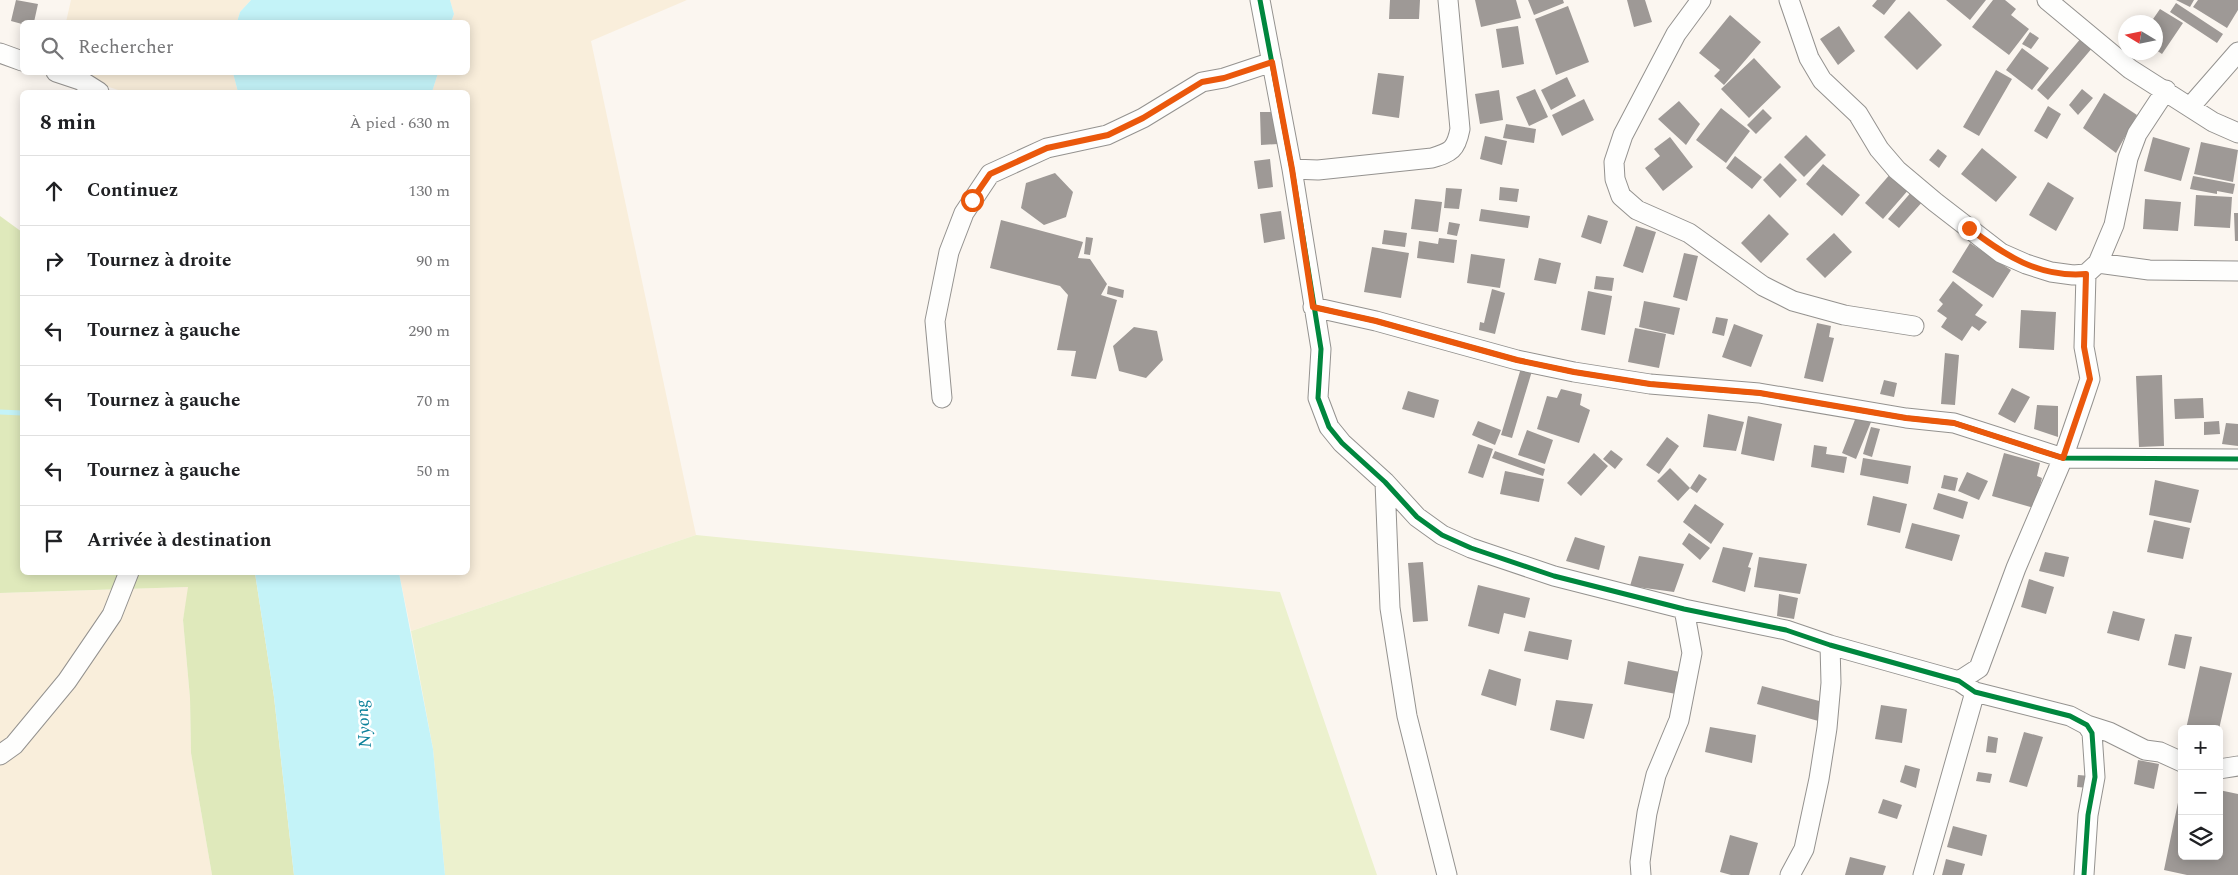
<!DOCTYPE html>
<html lang="fr">
<meta charset="utf-8">
<style>
:root{--surface:#fff;--page:#f6f6f6;--text:#202124;--muted:#757577;--line:#e0e0e0}
body{margin:0;font-family:Spectral,serif;background:var(--page);color:var(--text)}
.controls{position:absolute;right:15px;bottom:15px;display:grid;overflow:hidden;border-radius:8px;box-shadow:0 2px 12px #0003}
.controls button{width:45px;height:45px;display:grid;place-items:center;padding:0;border:0;border-bottom:1px solid var(--line);background:var(--surface);color:var(--text);font:25px sans-serif}
.compass{position:absolute;left:2118px;top:15px;width:45px;height:45px;border-radius:50%;background:var(--surface);box-shadow:0 2px 12px #0003;rotate:280deg}
.stop{position:absolute;width:15px;height:15px;margin:-11px;border:4px solid #ea580c;border-radius:50%;background:#fff}
.stop.end{background:#ea580c;border-color:#fff;box-shadow:0 1px 5px #0008}
.list{margin:0;padding:0;list-style:none}
h2{display:flex;justify-content:space-between;align-items:center;height:65px;margin:0;padding:0 20px;font-size:21px}
h2 small{font-size:16px;font-weight:400;color:var(--muted)}
.list li{display:grid;grid-template-columns:32px 1fr auto;gap:15px;align-items:center;box-sizing:border-box;height:70px;padding:0 20px;border-top:1px solid var(--line)}
.list b{display:block;font-size:19px;white-space:nowrap}
.list em{font-size:16px;font-style:normal;color:var(--muted)}
.icon{flex:none;width:28px;height:28px;fill:none;stroke:currentColor;stroke-width:2;stroke-linecap:round;stroke-linejoin:round}
.map{position:relative;flex:none;width:2238px;height:875px;overflow:hidden}
.search{position:absolute;background:var(--surface);box-shadow:0 2px 12px #0003;left:20px;top:20px;width:450px;height:55px;display:flex;align-items:center;gap:12px;box-sizing:border-box;padding:0 18px;border-radius:8px;color:var(--muted);font-size:19px}
.panel{position:absolute;background:var(--surface);box-shadow:0 2px 12px #0003;left:20px;top:90px;width:450px;height:485px;border-radius:8px}
.map>svg:first-child{display:block}
.farmland{fill:#f9eedb}
.green{fill:#ecf1ce}
.forest{fill:#dfe9bb}
.water{fill:#c4f3f8}
.lines{fill:none;stroke-linecap:round;stroke-linejoin:round}
.stream{stroke:#c4f3f8;stroke-width:5}
.building{fill:#9e9996}
.minor-casing{stroke:#94928f;stroke-width:21}
.minor{stroke:#fefefd;stroke-width:19}
.cycleway-casing{stroke:#fff;stroke-width:8}
.cycleway{stroke:#00873e;stroke-width:5}
.route{stroke:#ea580c;stroke-width:6}
.labels{text-anchor:middle;stroke-width:5;stroke-linejoin:round;paint-order:stroke}
.water-label{font-size:18px;font-style:italic;fill:#0c819a;stroke:#fff}
</style>
<div class="map">
<svg width="2238" height="875" viewBox="0 0 2238 875">
<rect width="100%" height="100%" fill="#fbf6f0"/>
<path class="farmland" d="M71,0H251L240,12L237,22H66Z
M450,0H687L591,41L696,535L411,631L399,573L468,572V92H432L438,73L468,72V22H451L454,14Z
M67,73H233L238,92H124Z
M189,587L183,620L190,698L191,753L212,875H0V593Z"/>
<path class="green" d="M696,535L1280,592L1377,875H445L433,749L411,631Z"/>
<path class="forest" d="M0,216L22,232V572L255,573L274,697L294,875H212L191,753L190,698L183,620L188,587L0,593Z"/>
<path class="water" d="M251,0H450L454,14L451,22H237L240,12Z
M233,73V72L438,73L432,92H238Z
M255,573H399L433,749L445,875H294L274,697Z"/>
<g class="lines">
<path class="stream" d="M0,412L22,413"/>
</g>
<path class="building" d="M16,0L38,4L34,22L22,24L11,21Z
M1390,0H1420L1419,19H1389Z
M1475,0H1516L1521,18L1481,27Z
M1528,0H1563L1564,3L1534,15Z
M1627,0H1645L1652,22L1634,27Z
M1877,0H1896L1884,15L1872,6Z
M1946,0H1986L1970,20Z
M1993,0H2005L2016,9L2011,15L2029,29L2009,55L1972,27Z
M2176,0H2194L2190,7Z
M2198,0H2238V10L2227,28L2193,7Z
M2176,3L2223,34L2217,43L2170,12Z
M1568,6L1589,62L1556,75L1535,19Z
M2160,9L2183,23L2162,54L2156,50V22H2151Z
M1909,11L1942,45L1917,70L1884,37Z
M1730,15L1761,42L1724,85L1714,76L1720,70L1699,53Z
M1518,26L1524,64L1502,68L1496,29Z
M1839,26L1855,51L1838,65L1820,39Z
M2030,32L2039,38L2031,49L2022,44Z
M2082,37L2093,47L2048,100L2037,90Z
M2022,48L2049,68L2032,90L2006,70Z
M1754,58L1781,87L1749,118L1721,89Z
M1996,70L2012,79L1979,136L1963,127Z
M1378,73L1404,76L1399,118L1372,114Z
M1567,77L1576,96L1551,110L1541,90Z
M1535,89L1548,117L1529,126L1516,97Z
M2082,89L2093,98L2078,115L2069,105Z
M1499,90L1503,120L1480,124L1475,94Z
M2104,93L2137,115L2116,153L2083,128Z
M1584,99L1594,120L1562,136L1552,115Z
M1679,101L1700,124L1686,145L1658,119Z
M2048,106L2061,114L2047,139L2034,131Z
M1721,108L1750,131L1726,163L1696,140Z
M1763,109L1772,118L1756,134L1747,125Z
M1260,112H1277L1278,144L1261,145Z
M1506,124L1536,129L1534,143L1503,138Z
M1806,135L1826,155L1804,177L1784,157Z
M1485,136L1507,141L1502,165L1480,159Z
M1670,137L1693,167L1663,191L1645,168L1660,156L1654,149Z
M2153,137L2190,148L2181,181L2144,171Z
M2201,142L2238,150L2233,182L2194,174Z
M1982,148L2017,177L1996,202L1961,174Z
M1938,149L1947,156L1939,168L1929,160Z
M1735,156L1762,177L1752,189L1726,168Z
M1270,159L1273,187L1258,189L1254,161Z
M1780,163L1797,180L1780,198L1763,180Z
M1823,164L1860,195L1842,216L1806,184Z
M1892,172L1910,188L1883,219L1865,203Z
M1055,173L1073,192L1066,217L1044,225L1021,208L1026,183Z
M2193,176L2235,184L2233,194L2217,191V194L2190,189Z
M2048,182L2074,198L2056,231L2029,215Z
M1500,187L1519,189L1517,202L1499,200Z
M1446,188L1462,189L1459,209L1444,208Z
M1913,190L1924,200L1899,228L1888,219Z
M2196,195L2232,197L2230,228L2194,226Z
M1415,199L1442,202L1438,232L1411,229Z
M2145,199L2181,202L2178,231L2143,229Z
M1481,209L1530,216L1528,228L1479,221Z
M1281,211L1285,239L1264,243L1260,214Z
M2234,213H2238V241H2235Z
M1769,214L1789,234L1761,263L1741,243Z
M1588,215L1608,221L1601,244L1581,237Z
M1001,220L1083,242L1078,258L1090,259L1107,284L1101,295L1117,300L1096,379L1071,376L1076,351L1057,350L1068,295L1060,286L990,268Z
M1449,222L1460,224L1457,236L1447,234Z
M1636,226L1656,232L1643,273L1623,266Z
M1384,230L1407,233L1405,247L1382,244Z
M1834,233L1852,252L1825,278L1806,259Z
M1086,237L1093,238L1090,255L1084,254Z
M1439,238L1457,240L1454,263L1417,258L1419,241L1438,244Z
M1970,243L2011,270L1993,298L1952,272Z
M1372,247L1409,253L1401,298L1364,292Z
M1684,253L1698,256L1687,301L1673,297Z
M1471,254L1505,259L1500,288L1467,283Z
M1539,258L1561,263L1556,284L1534,280Z
M1596,276L1614,278L1612,291L1594,289Z
M1953,281L1983,305L1975,315L1987,322L1979,331L1972,326L1962,341L1941,327L1947,318L1937,311L1943,304L1939,300Z
M1108,286L1124,290L1123,298L1107,294Z
M1492,289L1505,293L1495,334L1479,330L1480,322L1484,323Z
M1588,291L1612,296L1605,335L1581,330Z
M1644,301L1680,308L1674,335L1639,327Z
M2021,310L2056,312L2054,350L2019,348Z
M1716,317L1728,319L1724,336L1712,333Z
M1817,323L1831,326L1829,337L1834,338L1823,382L1804,378Z
M1734,324L1763,335L1751,367L1722,357Z
M1134,327L1157,331L1163,360L1146,378L1119,371L1113,346Z
M1635,328L1666,334L1659,368L1628,362Z
M1945,353L1959,355L1955,405L1941,404Z
M1521,368L1532,371L1512,438L1501,435Z
M2162,375L2164,446L2139,447L2136,376Z
M1884,380L1897,383L1894,397L1880,394Z
M2012,388L2030,397L2015,423L1998,414Z
M1561,389L1582,394L1580,405L1590,410L1579,443L1537,429L1547,396L1557,398Z
M1408,391L1439,400L1434,418L1402,409Z
M2203,398L2204,418L2175,419L2174,399Z
M2037,405L2058,406V437L2034,429Z
M1708,414L1744,422L1736,451L1703,447Z
M1748,416L1782,424L1774,461L1741,454Z
M1856,417L1871,422L1856,459L1842,453Z
M1478,421L1501,430L1495,445L1472,435Z
M2219,421L2220,434L2204,435V422Z
M2226,423L2238,424V446L2222,444Z
M1871,427L1880,429L1872,457L1863,454Z
M1527,430L1553,440L1545,464L1518,455Z
M1667,437L1679,446L1659,474L1646,465Z
M1478,444L1493,449L1483,478L1468,473Z
M1814,445L1827,447L1826,454L1847,457L1844,473L1811,467Z
M1611,450L1623,459L1615,469L1603,459Z
M1495,451L1545,469L1543,476L1492,458Z
M1594,453L1608,466L1581,496L1567,483Z
M2004,453L2040,463L2037,476L2042,478L2034,508L1992,496Z
M1863,458L1911,466L1908,484L1860,475Z
M1670,468L1690,488L1678,501L1657,481Z
M1505,471L1544,479L1539,502L1500,494Z
M1967,472L1988,481L1979,500L1958,491Z
M1699,474L1707,479L1697,493L1690,488Z
M1944,475L1958,478L1955,491L1941,488Z
M2155,480L2199,490L2191,523L2149,515Z
M1938,493L1968,502L1963,519L1933,509Z
M1873,496L1907,504L1900,533L1867,525Z
M1695,504L1724,524L1711,544L1683,522Z
M2154,520L2190,528L2183,559L2147,552Z
M1912,523L1960,535L1952,561L1905,548Z
M1689,533L1710,548L1700,560L1682,544Z
M1575,537L1605,546L1599,570L1566,561Z
M1723,547L1753,553L1748,567L1751,568L1745,592L1712,582Z
M2045,552L2069,557L2064,577L2039,571Z
M1639,556L1684,564L1674,592L1630,586Z
M1759,557L1807,564L1800,594L1754,587Z
M1423,562L1428,621L1413,622L1408,563Z
M2029,579L2054,587L2046,614L2021,607Z
M1478,585L1530,598L1525,618L1504,613L1499,634L1468,626Z
M1779,594L1798,598L1794,619L1777,616Z
M2113,611L2145,619L2139,641L2107,633Z
M1529,631L1572,640L1568,660L1524,651Z
M2175,634L2192,637L2185,669L2168,665Z
M1628,661L1680,672L1676,694L1624,684Z
M2200,666L2232,673L2219,729H2186Z
M1489,669L1521,679L1516,706L1481,695Z
M1762,686L1827,703L1822,722L1757,704Z
M1556,700L1593,704L1584,739L1550,730Z
M1881,705L1907,709L1902,743L1875,739Z
M1710,727L1756,735L1752,763L1705,752Z
M2024,732L2043,737L2027,787L2009,782Z
M1988,736L1998,738L1996,753L1986,752Z
M2138,760L2159,764L2154,789L2134,784Z
M1905,765L1920,769L1916,788L1900,782Z
M1978,772L1992,774L1990,783L1976,781Z
M2078,775L2090,776L2089,788L2077,787Z
M2181,788L2182,856H2219V790L2238,794V875H2187L2164,870Z
M1883,799L1902,805L1897,819L1878,813Z
M1953,826L1987,835L1982,856L1947,847Z
M1730,835L1758,843L1749,875H1731L1720,872Z
M1850,857L1886,866L1883,875H1845Z
M1946,859L1965,864L1962,875H1942Z"/>
<g class="lines">
<g class="minor-casing">
<path id="minor" d="M1260,0L1292,169L1321,349L1318,398L1329,427L1342,443L1385,482L1417,517L1442,535L1471,548L1554,576L1684,609L1786,630L1830,645L1959,681L1975,692L2070,716L2087,725L2092,733L2095,777L2088,815L2084,875
M1701,0L1676,34L1623,135L1614,162L1615,179L1621,196L1637,210L1689,233L1763,286L1793,301L1844,315L1914,326
M1789,0L1809,58L1822,80L1858,114L1879,149L1897,170L1935,202L2001,253L2026,264L2051,272L2073,275L2086,274L2098,263L2149,270L2238,271
M2047,0L2130,69L2213,122L2238,133
M0,53L22,61
M56,72L80,80L99,92
M2190,107L2238,52
M1292,169L1318,170L1432,158C1451,152 1456,150 1460,129L1448,0
M2098,263L2114,225L2128,158L2137,134L2166,90
M1313,307L1376,321L1517,360L1574,372L1650,384L1759,393L1906,418L1954,423L2063,458L2238,459
M942,398L935,321L949,252L964,213L990,174L1047,148L1107,135L1143,118L1202,82L1224,78L1272,62
M1385,482L1390,608L1407,716L1447,875
M1959,681L1979,668L2016,568L2063,458L2083,400L2090,379L2084,347L2086,274
M2087,725L2109,732L2145,750L2160,752L2182,762
M0,755L14,745L67,681L112,615L129,572
M2219,769L2238,766
M1641,875L1640,862L1647,813L1656,775L1679,720L1692,653L1684,609
M1790,875L1804,849L1819,779L1827,728L1831,683L1830,645
M1923,875L1975,692"/>
</g>
<use href="#minor" class="minor"/>
<g class="cycleway-casing">
<path id="cycleway" d="M1260,0L1292,169L1321,349L1318,398L1329,427L1342,443L1385,482L1417,517L1442,535L1471,548L1554,576L1684,609L1786,630L1830,645L1959,681L1975,692L2070,716L2087,725L2092,733L2095,777L2088,815L2084,875
M1313,307L1376,321L1517,360L1574,372L1650,384L1759,393L1906,418L1954,423L2063,458L2238,459"/>
</g>
<use href="#cycleway" class="cycleway"/>
</g>
<g class="lines">
<path class="route" d="M972,200L990,174L1047,148L1108,135L1143,118L1202,82L1224,78L1272,62L1292,169L1313,307L1376,321L1517,360L1574,372L1650,384L1760,393L1906,418L1954,423L2063,458L2090,379L2084,347L2086,274C2039,278 2004,255 1969,228"/>
</g>
<g class="labels">
<g class="water-label">
<text transform="translate(363 724) rotate(-95)" y="6">Nyong</text>
</g>
</g>
</svg>
<div class="controls">
<button>+</button>
<button>−</button>
<button><svg class="icon" aria-label="layers" viewBox="0 0 24 24"><path d="M12 4l9 5-9 5-9-5zM3 14l9 5 9-5"/></svg></button>
</div>
<svg class="compass" viewBox="-18 -18 36 36"><path d="M0-13l5 13h-10z" fill="#e53935"/><path d="M0 13l5-13h-10z" fill="#757577"/></svg>
<div class="stop" style="left:972px;top:200px"></div>
<div class="stop end" style="left:1969px;top:228px"></div>
<div class="search"><svg class="icon" aria-label="search" viewBox="0 0 24 24"><circle cx="10" cy="10" r="6"/><path d="M15 15l6 6"/></svg>Rechercher</div>
<section class="panel">
<h2>8 min<small>À pied · 630 m</small></h2>
<ul class="list">
<li><svg class="icon" aria-label="ahead" viewBox="0 0 24 24"><path d="M12 20V5M6 11l6-6 6 6"/></svg><div><b>Continuez</b></div><em>130 m</em></li>
<li><svg class="icon" aria-label="right" viewBox="0 0 24 24"><path d="M7 20v-9h11M14 6l5 5-5 5"/></svg><div><b>Tournez à droite</b></div><em>90 m</em></li>
<li><svg class="icon" aria-label="left" viewBox="0 0 24 24"><path d="M17 20v-9H6M10 6l-5 5 5 5"/></svg><div><b>Tournez à gauche</b></div><em>290 m</em></li>
<li><svg class="icon" aria-label="left" viewBox="0 0 24 24"><path d="M17 20v-9H6M10 6l-5 5 5 5"/></svg><div><b>Tournez à gauche</b></div><em>70 m</em></li>
<li><svg class="icon" aria-label="left" viewBox="0 0 24 24"><path d="M17 20v-9H6M10 6l-5 5 5 5"/></svg><div><b>Tournez à gauche</b></div><em>50 m</em></li>
<li><svg class="icon" aria-label="arrive" viewBox="0 0 24 24"><path d="M6 21V4h12l-3 4 3 4H6"/></svg><div><b>Arrivée à destination</b></div></li>
</ul>
</section>
</div>
